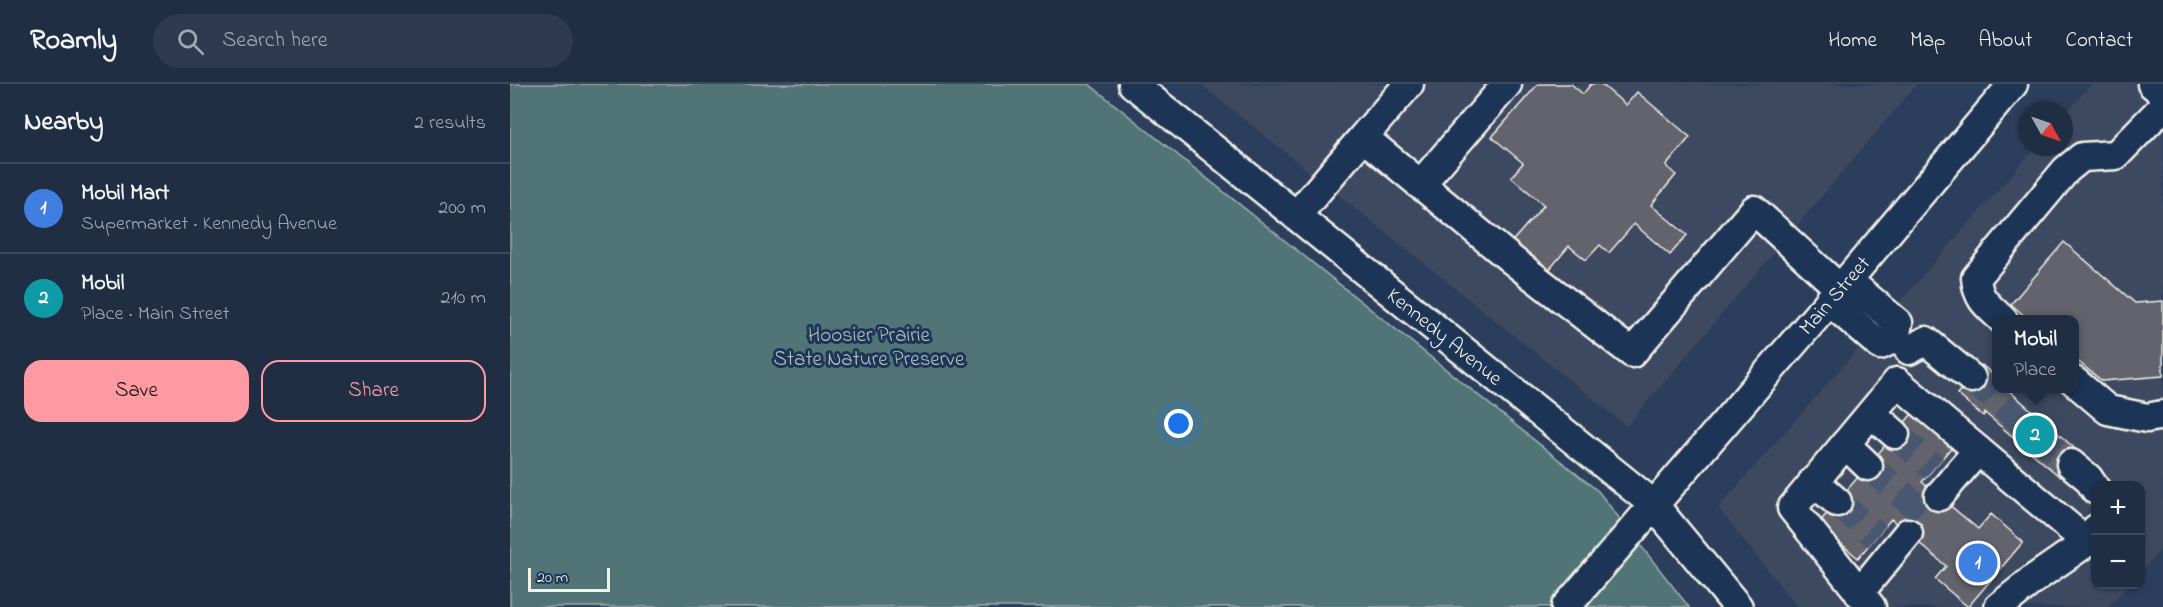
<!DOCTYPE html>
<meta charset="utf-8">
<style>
:root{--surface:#202e44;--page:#2d3a4f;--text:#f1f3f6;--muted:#a2a8b2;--line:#3d4a5d;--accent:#ff9aa2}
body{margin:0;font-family:"Indie Flower",sans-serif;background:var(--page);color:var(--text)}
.controls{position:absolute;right:18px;bottom:18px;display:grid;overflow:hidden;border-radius:12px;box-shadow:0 2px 4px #0004}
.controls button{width:54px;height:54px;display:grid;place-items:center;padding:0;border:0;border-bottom:2px solid var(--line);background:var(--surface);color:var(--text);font:30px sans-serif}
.compass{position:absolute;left:1509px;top:18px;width:54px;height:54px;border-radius:50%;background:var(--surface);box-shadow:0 2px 4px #0004;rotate:130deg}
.scale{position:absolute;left:18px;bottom:15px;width:82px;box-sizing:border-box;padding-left:6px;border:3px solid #f4f1e8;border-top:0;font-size:16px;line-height:21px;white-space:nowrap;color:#f4f1e8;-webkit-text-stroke:4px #1d3557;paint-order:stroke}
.you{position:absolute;left:669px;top:340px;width:21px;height:21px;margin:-15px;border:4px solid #fff;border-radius:50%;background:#1a73e8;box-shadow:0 0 0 9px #1a73e833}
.badge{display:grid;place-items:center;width:39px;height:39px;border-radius:50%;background:var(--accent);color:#fff;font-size:20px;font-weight:700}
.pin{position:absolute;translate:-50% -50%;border:3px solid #fff;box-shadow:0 2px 6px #0006}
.popup{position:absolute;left:1482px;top:231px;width:87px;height:78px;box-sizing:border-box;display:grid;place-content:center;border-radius:12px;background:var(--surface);filter:drop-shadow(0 2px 4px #0005);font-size:20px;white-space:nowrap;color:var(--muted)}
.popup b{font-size:22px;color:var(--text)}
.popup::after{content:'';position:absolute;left:50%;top:100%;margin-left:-12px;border:12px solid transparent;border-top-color:var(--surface)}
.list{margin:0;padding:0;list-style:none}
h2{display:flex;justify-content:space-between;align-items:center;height:78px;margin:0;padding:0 24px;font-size:26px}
h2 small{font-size:20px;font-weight:400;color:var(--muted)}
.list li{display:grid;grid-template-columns:39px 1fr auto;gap:18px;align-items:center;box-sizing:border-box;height:90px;padding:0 24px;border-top:2px solid var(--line)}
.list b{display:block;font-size:22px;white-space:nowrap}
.list p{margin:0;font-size:20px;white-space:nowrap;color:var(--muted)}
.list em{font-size:20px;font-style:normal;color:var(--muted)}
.actions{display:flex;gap:12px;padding:18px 24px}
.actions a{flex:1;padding:14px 0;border:2px solid var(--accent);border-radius:18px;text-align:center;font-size:21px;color:var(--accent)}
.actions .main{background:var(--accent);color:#111}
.icon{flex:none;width:33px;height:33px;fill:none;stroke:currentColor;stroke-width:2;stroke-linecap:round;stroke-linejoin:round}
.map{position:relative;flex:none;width:1653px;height:523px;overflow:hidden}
header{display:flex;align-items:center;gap:36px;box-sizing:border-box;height:84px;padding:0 30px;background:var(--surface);border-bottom:2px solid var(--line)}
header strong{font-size:28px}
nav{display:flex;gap:33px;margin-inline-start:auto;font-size:21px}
.search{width:420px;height:54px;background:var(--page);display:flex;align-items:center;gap:15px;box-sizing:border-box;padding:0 21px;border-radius:33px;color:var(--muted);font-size:22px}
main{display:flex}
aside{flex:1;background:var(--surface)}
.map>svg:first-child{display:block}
.built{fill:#3c4960;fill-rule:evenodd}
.green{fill:#517576;stroke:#a2b3af;stroke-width:1.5}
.building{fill:#62646c;stroke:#f4f1e8;stroke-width:1.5}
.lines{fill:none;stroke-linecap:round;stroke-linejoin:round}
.minor-tunnel{stroke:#495970;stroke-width:28;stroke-dasharray:28 14;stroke-linecap:butt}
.minor-casing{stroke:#f4f1e8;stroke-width:33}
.minor{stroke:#1d3557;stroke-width:28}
.labels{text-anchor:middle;stroke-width:6;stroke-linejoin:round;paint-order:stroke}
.street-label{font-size:21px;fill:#f4f1e8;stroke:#1d3557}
.park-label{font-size:21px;fill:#b3bfba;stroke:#1d3557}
</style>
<header>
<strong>Roamly</strong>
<div class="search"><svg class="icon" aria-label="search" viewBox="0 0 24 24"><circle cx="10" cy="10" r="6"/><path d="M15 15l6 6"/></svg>Search here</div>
<nav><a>Home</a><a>Map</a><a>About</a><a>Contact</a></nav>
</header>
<main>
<aside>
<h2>Nearby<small>2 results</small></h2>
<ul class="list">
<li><span class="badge" style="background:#3f7fe0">1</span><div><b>Mobil Mart</b><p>Supermarket · Kennedy Avenue</p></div><em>200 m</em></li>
<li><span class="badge" style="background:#0f9aa8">2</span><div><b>Mobil</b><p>Place · Main Street</p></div><em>210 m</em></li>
</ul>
<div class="actions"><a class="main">Save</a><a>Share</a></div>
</aside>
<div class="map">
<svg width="1653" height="523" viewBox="0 0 1653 523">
<rect width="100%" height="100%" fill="#2b3e5b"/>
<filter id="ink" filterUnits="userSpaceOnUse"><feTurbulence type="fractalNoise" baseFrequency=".0167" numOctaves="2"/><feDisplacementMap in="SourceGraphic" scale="12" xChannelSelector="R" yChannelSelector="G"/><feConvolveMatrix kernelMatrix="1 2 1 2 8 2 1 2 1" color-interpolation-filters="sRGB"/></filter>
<g filter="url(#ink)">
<path class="built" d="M690,0H1407L1117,342Z
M1581,0H1653V463L1631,488L1630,402H1586V500L1619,501L1598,523H1287L1208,424L1526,63H1554V31ZM1486,236H1564V304H1486Z"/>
<path class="green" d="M0,0H579L1088,407L1179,523H0Z"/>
<path class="building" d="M1028,0H1061L1073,10L1081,0H1091L1116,21L1127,8L1180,53L1156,82L1166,91L1141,121L1177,151L1160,171L1124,140L1099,169L1090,161L1076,176L1059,162L1034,192L998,162L1034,121L1001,93L1013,79L982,53Z
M1554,158L1625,219L1653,217V292L1592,297L1564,274V236H1519L1501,220Z
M1472,281L1486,293V304H1496L1570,369L1550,393L1475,329L1473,332L1447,310Z
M1407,324L1446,358L1412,398L1468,445L1481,430L1513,458L1458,523L1425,495L1436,482L1381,435L1348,474L1308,440Z"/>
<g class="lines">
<path class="minor-tunnel" d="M1461,294L1561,380
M1385,350L1424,384
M1358,382L1414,429
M1327,418L1367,452"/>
<g class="minor-casing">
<path id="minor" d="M623,0L1143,420L1228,523
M899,0L853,53L1002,176L1122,269L1244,126L1330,205
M1642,0L1653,9
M910,101L997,0
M786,132L853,53
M1337,196L1388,239L1385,254
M1319,217L1370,261L1385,254
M1493,236C1477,221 1468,216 1466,194L1556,86L1572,73L1606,71L1653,23
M1399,266L1416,257L1461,294
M1564,297L1598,326L1637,334L1653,331
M1361,329L1385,350
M1335,360L1358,382
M1561,380L1578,394L1586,406
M1303,397L1327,418
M1429,412L1468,366
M1349,509L1398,449
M1056,523L1330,205L1503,0
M1361,523L1282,424L1387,298L1577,458
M1489,523L1525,494L1577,458L1586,445"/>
</g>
<use href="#minor" class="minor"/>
</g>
</g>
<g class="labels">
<g class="street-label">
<text transform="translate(1324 211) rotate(-49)" y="7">Main Street</text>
<text transform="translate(935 252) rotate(39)" y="7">Kennedy Avenue</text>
</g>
<g class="park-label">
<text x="359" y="257">Hoosier Prairie<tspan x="359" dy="24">State Nature Preserve</tspan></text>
</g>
</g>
</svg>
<div class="controls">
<button>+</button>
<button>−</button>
</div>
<svg class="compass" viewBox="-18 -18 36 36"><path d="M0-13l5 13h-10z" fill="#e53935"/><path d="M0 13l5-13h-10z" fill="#a2a8b2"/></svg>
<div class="scale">20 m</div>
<div class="you"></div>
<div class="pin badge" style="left:1468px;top:479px;background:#3f7fe0">1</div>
<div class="pin badge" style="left:1525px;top:351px;background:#0f9aa8">2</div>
<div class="popup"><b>Mobil</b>Place</div>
</div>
</main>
